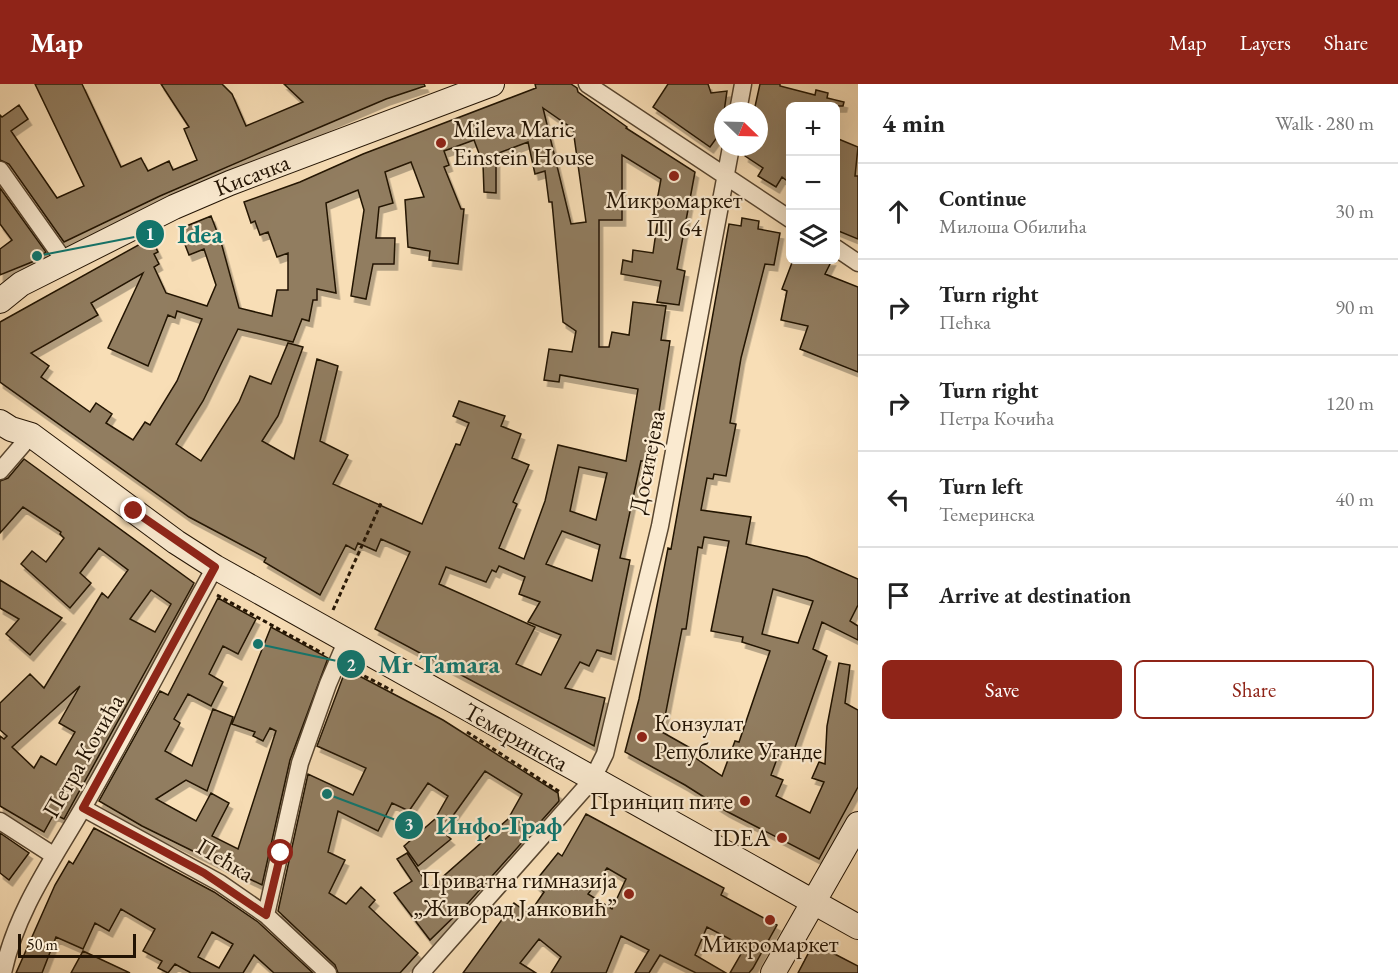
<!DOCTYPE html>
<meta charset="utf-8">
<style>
:root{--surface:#fff;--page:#f2f2f2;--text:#222;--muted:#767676;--line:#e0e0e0;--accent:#8f2418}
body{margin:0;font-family:"EB Garamond",serif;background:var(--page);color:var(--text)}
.controls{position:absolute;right:18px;top:18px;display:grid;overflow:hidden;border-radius:9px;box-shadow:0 6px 24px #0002}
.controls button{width:54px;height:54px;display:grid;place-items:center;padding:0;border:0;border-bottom:2px solid var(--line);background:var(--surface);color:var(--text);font:30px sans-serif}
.compass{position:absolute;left:714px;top:18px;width:54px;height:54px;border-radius:50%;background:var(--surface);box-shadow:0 6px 24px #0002;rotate:113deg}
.scale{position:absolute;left:18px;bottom:15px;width:118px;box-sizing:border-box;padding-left:6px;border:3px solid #221303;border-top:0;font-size:16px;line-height:21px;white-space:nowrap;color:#221303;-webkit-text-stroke:4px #faead0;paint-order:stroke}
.stop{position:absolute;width:18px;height:18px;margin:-14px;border:4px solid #8f2418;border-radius:50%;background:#fff}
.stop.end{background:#8f2418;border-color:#fff;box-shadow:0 2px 6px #0008}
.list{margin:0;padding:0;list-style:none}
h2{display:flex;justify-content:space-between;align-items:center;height:78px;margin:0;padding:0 24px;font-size:26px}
h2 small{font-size:20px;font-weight:400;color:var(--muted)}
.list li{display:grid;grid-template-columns:39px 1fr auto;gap:18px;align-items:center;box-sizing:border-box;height:96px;padding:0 24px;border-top:2px solid var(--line)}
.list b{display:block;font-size:22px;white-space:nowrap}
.list p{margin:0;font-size:20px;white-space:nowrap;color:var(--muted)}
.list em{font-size:20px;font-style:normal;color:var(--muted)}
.actions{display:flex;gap:12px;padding:18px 24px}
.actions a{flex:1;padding:14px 0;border:2px solid var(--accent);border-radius:9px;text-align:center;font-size:21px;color:var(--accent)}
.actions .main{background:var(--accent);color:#fff}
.icon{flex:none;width:33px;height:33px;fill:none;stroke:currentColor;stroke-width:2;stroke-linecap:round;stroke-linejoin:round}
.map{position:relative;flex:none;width:858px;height:889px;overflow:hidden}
header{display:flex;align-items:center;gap:36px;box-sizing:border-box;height:84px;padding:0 30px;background:var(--accent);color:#fff}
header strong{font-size:28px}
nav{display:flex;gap:33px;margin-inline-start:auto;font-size:21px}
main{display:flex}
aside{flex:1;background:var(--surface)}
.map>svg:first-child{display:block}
.building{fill:#917d60;stroke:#221303;stroke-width:1.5;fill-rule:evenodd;filter:url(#shadow)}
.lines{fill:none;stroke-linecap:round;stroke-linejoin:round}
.street-casing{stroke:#584630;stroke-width:19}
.secondary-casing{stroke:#221303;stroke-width:26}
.path{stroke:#221303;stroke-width:3;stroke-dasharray:4.5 3;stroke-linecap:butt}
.street{stroke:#faead0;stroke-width:16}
.secondary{stroke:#faead0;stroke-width:24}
.route{stroke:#8f2418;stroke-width:8}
.poi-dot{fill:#8f2418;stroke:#faead0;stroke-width:2}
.labels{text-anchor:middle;stroke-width:4.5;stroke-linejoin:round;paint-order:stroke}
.poi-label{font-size:24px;fill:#221303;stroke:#faead0;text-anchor:end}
.street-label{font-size:24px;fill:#221303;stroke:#faead0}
.leader{fill:none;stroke:#0f766e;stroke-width:2}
.callout-dot{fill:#0f766e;stroke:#faead0;stroke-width:2}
.mark-label{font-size:18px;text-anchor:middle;font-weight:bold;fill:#fff}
.callout-label{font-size:26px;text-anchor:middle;font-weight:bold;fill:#0f766e;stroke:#faead0;stroke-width:4.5;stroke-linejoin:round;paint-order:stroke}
</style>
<header>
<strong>Map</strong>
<nav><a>Map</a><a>Layers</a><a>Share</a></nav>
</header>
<main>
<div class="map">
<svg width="858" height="889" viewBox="0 0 858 889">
<defs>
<filter id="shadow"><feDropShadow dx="3.5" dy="6" stdDeviation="0" flood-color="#0004"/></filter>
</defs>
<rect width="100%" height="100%" fill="#f8deb6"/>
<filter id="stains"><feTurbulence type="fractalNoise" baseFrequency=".00333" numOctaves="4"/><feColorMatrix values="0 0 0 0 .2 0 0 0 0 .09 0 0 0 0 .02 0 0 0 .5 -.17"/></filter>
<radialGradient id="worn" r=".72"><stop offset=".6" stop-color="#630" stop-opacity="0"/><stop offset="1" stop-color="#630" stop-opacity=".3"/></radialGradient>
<path class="building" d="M35,0H82L121,83L141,74L148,87L169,77L173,86L197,76L184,45L189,43L161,0H222L232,10L246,42L303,18L284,0H424L425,2L386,15L264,67L160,112L64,158L9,80L0,76V31L2,33L19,21L28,35L11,47L57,114L84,102Z
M535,0H571L577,4L578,8L627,43L626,44L695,88L677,185L685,187L679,221L657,218L661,197L621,190L623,176L632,178L633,166L653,169L658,134L654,133L661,95L622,71V136H599V263H609L612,248L629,251L633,218L666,222L661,256L670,257L651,379L641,377L620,474L630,476L611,570L597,566L589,582L580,578L565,604L605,614L594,662L375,545L410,468L381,455L376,467L358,459L355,466L346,461L320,511L264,478L266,474L189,433L0,298V238L151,154L158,168L154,170L159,180L154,183L166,209L207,222L216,201L204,165L189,171L179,145L211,132L221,158L239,224L272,232L277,206H288V169L277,173L268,148L260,151L255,137L251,139L244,118L300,98L363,70L536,4ZM543,24L573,45L586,138L571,140ZM474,56L483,80L484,108L496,109V70L528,58L535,90L545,87L549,118H552L563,238L576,247L572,268L549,265L544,296L559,298L560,291L638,305L626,377L558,361L545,417L524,475L499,464L517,420L513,418L529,381L512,374L521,350L501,342L505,332L459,317L453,332L469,339L460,361L456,360L422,440L333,400L348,371L320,357L338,282L317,275L294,375L262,357L278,332L303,263L288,259L271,300L250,292L239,318L201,377L176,360L203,317L238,245L293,258L302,235L309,237L313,216H317V205L336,209L326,119L358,106L364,126L351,212L366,215L373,180H394L395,154H376L379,123L393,119L385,88L411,78L424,113L405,116L408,163L430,167L429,176L458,180L464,125H461L444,83L449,81L444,67ZM143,189L108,264L148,282L168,231L175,234L177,227L202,235L177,297L150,341L145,338L133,356L106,339L112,330L96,319L90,328L41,293L49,282L31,269L98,231L91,219ZM579,383L607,389L596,436L570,427ZM562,447L600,461L592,497L546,480ZM499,482L525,493L519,510L540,518L528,538L561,551L541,591L516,580L535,543L439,500L446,483L486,498L492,486L496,488Z
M668,0H708L711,9L727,7L721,48L710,63L653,23Z
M760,0H780V2L815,11L816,6L828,9L827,14L844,18L843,22H790V99L782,93L776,103L758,92L763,84L745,72L747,63H759V27H754Z
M836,54L858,63L855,92H858V155L836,146Z
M0,104L46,168L32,178L0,191V165L12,156L0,140Z
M742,134L759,137L758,145L780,149L774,181L765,180L741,274L730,339L736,340L726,392L714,390L713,395L707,394L701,426L751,433L746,460L807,473L858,495V521L850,537L858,542V556L822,538L813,565L827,572L793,669L781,664L771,691L783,696L776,712L810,729L824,698L812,694L819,678L825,680L827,642L839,579L850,581L845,619L858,626V703L819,775L726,727L685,701L625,668L639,615L668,464L671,465L729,140L741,142ZM704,453L729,457L711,547L743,553L742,558L770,567L739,658L735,657L722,692L691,671L692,665L662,648L682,545H686L698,463L702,464ZM773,505L813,517L798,559L762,550Z
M793,176H832L825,190L858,203V288L800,265L808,242L781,236L787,207L782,205Z
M24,375L194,499L64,735L54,730L44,748L0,722V652L4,655L7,652L0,646V619L30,590L44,604L102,509L108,514L128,486L99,464L80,489L91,499L70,524L21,480L32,467L46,478L64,454L60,450L61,448L23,423L0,449V397L8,394ZM151,506L171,520L155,548L130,535ZM80,602L59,639L75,648L56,681L41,672L34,684L12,663Z
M0,496L62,534L30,571L6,550L19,535L0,524Z
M218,514L256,535L238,570L223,562L209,590L223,598L211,622L188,610L174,635L180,639L165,667L192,682L213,625L233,633L207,707L186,696L156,715L196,737L211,709L229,719L212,752L238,765L276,647L270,644L263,657L253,652L255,648L232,640L271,543L328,574L290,676L262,801L142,742L99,717L160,607L168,611Z
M346,585L443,636L558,709L559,717L468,819L430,856L394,809L412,797L397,775L407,769L430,804L508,735L522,710L485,687L442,747L451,755L418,782L404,762L435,735L448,712L428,699L409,727L392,719L378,747L338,727L328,768L345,776L329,809L346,820L361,803L375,816L369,823L418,869L400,889H338L335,881L278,827L308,690L353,711L366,684L317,662Z
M586,730L724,804L721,811L777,841L753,884L749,889H730L745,863L707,843L695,871L726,889H696L660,871L649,889H635L649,866L621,852L606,889H551L561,873L539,855L520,879L536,889H463L514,819L529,830L544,808L534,799L558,769L562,772ZM607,784L626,795L612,825L588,810Z
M94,744L214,808L258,838L313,889H274L254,871L243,889H191L175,880L168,889L158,884L162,877L143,867L155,845L121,825L109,847L95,839L83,865L56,853L42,889H16L55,801L69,777L73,780ZM212,848L233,860L219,884L198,873Z
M0,749L29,769L9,796L0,789Z
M825,865L858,882V889H798L808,870Z
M83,867L130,889H71Z"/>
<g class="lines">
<g class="street-casing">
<path id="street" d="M587,0L790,135
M738,27L743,0
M0,86L66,179
M836,164L858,179
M0,387L31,351
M83,724L220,799L266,831L328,889
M0,737L53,771
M266,831L300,679L328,600L346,558
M3,889C16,827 53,776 84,722C129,644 171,563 215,483
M421,889L592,696L605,670L660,442L731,63"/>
</g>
<g class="secondary-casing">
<path id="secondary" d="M0,217L21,200L174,123L230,99L492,0
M0,338L11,345L31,351L176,458L215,483L858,843
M773,889L858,740"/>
</g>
<path class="path" d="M217,511L324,570
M333,526L382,417
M351,585L393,607
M467,648L560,708"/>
<use href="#street" class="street"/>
<use href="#secondary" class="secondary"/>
</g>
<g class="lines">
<path class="route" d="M134,427L215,483L83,724L204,789L266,831L281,769"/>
</g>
<g class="poi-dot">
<circle cx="441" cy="59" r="6"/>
<circle cx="674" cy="92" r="6"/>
<circle cx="642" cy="653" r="6"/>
<circle cx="745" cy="717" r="6"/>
<circle cx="782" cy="754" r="6"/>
<circle cx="629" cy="810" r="6"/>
<circle cx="770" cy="836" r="6"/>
</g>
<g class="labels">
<g class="poi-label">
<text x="453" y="53" text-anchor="start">Mileva Maric<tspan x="453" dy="28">Einstein House</tspan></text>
<text x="674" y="124" text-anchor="middle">Микромаркет<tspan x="674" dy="28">ПЈ 64</tspan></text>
<text x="654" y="647" text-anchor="start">Конзулат<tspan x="654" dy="28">Републике Уганде</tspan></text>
<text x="733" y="725">Принцип пите</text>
<text x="770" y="762">IDEA</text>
<text x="617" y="804">Приватна гимназија<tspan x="617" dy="28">„Живорад Јанковић”</tspan></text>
<text x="770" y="868" text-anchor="middle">Микромаркет</text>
</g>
<g class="street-label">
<text transform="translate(252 91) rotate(-21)" y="8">Кисачка</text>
<text transform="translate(647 378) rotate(-79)" y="8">Доситејева</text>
<text transform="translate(516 653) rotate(29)" y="8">Темеринска</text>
<text transform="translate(83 672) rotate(-60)" y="8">Петра Кочића</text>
<text transform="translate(225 776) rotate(31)" y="8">Пећка</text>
</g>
</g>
<path class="leader" d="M37 172L150 150M258 560L351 580M327 710L409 741"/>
<g class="callout-dot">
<circle cx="37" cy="172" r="6"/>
<circle cx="258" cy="560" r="6"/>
<circle cx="327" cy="710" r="6"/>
<circle cx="150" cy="150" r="15"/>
<circle cx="351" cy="580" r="15"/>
<circle cx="409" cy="741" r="15"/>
</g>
<g class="mark-label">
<text x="150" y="156">1</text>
<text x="351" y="587">2</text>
<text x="409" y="747">3</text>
</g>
<g class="callout-label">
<text x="200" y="159">Idea</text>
<text x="439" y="589">Mr Tamara</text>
<text x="499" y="750">Инфо-Граф</text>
</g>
<rect width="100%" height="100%" filter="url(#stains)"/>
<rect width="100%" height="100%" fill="url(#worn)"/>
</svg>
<div class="controls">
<button>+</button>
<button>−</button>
<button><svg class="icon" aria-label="layers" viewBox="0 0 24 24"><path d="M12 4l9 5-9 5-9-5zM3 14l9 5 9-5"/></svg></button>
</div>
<svg class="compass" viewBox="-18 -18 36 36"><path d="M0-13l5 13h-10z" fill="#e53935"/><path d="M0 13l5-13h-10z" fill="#767676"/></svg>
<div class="scale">50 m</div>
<div class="stop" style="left:281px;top:769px"></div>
<div class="stop end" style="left:134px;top:427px"></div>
</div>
<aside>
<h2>4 min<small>Walk · 280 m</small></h2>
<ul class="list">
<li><svg class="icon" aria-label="ahead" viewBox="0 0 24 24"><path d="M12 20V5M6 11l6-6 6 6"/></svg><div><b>Continue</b><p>Милоша Обилића</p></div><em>30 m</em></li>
<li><svg class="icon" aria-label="right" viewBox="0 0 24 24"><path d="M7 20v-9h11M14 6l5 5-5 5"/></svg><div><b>Turn right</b><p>Пећка</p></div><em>90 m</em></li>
<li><svg class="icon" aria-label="right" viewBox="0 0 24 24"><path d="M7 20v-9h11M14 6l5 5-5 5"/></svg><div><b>Turn right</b><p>Петра Кочића</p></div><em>120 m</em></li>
<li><svg class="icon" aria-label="left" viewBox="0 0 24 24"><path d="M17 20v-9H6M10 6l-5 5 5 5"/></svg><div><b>Turn left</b><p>Темеринска</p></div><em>40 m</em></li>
<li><svg class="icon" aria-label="arrive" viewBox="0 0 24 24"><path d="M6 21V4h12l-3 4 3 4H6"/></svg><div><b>Arrive at destination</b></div></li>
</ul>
<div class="actions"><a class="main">Save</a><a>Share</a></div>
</aside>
</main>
